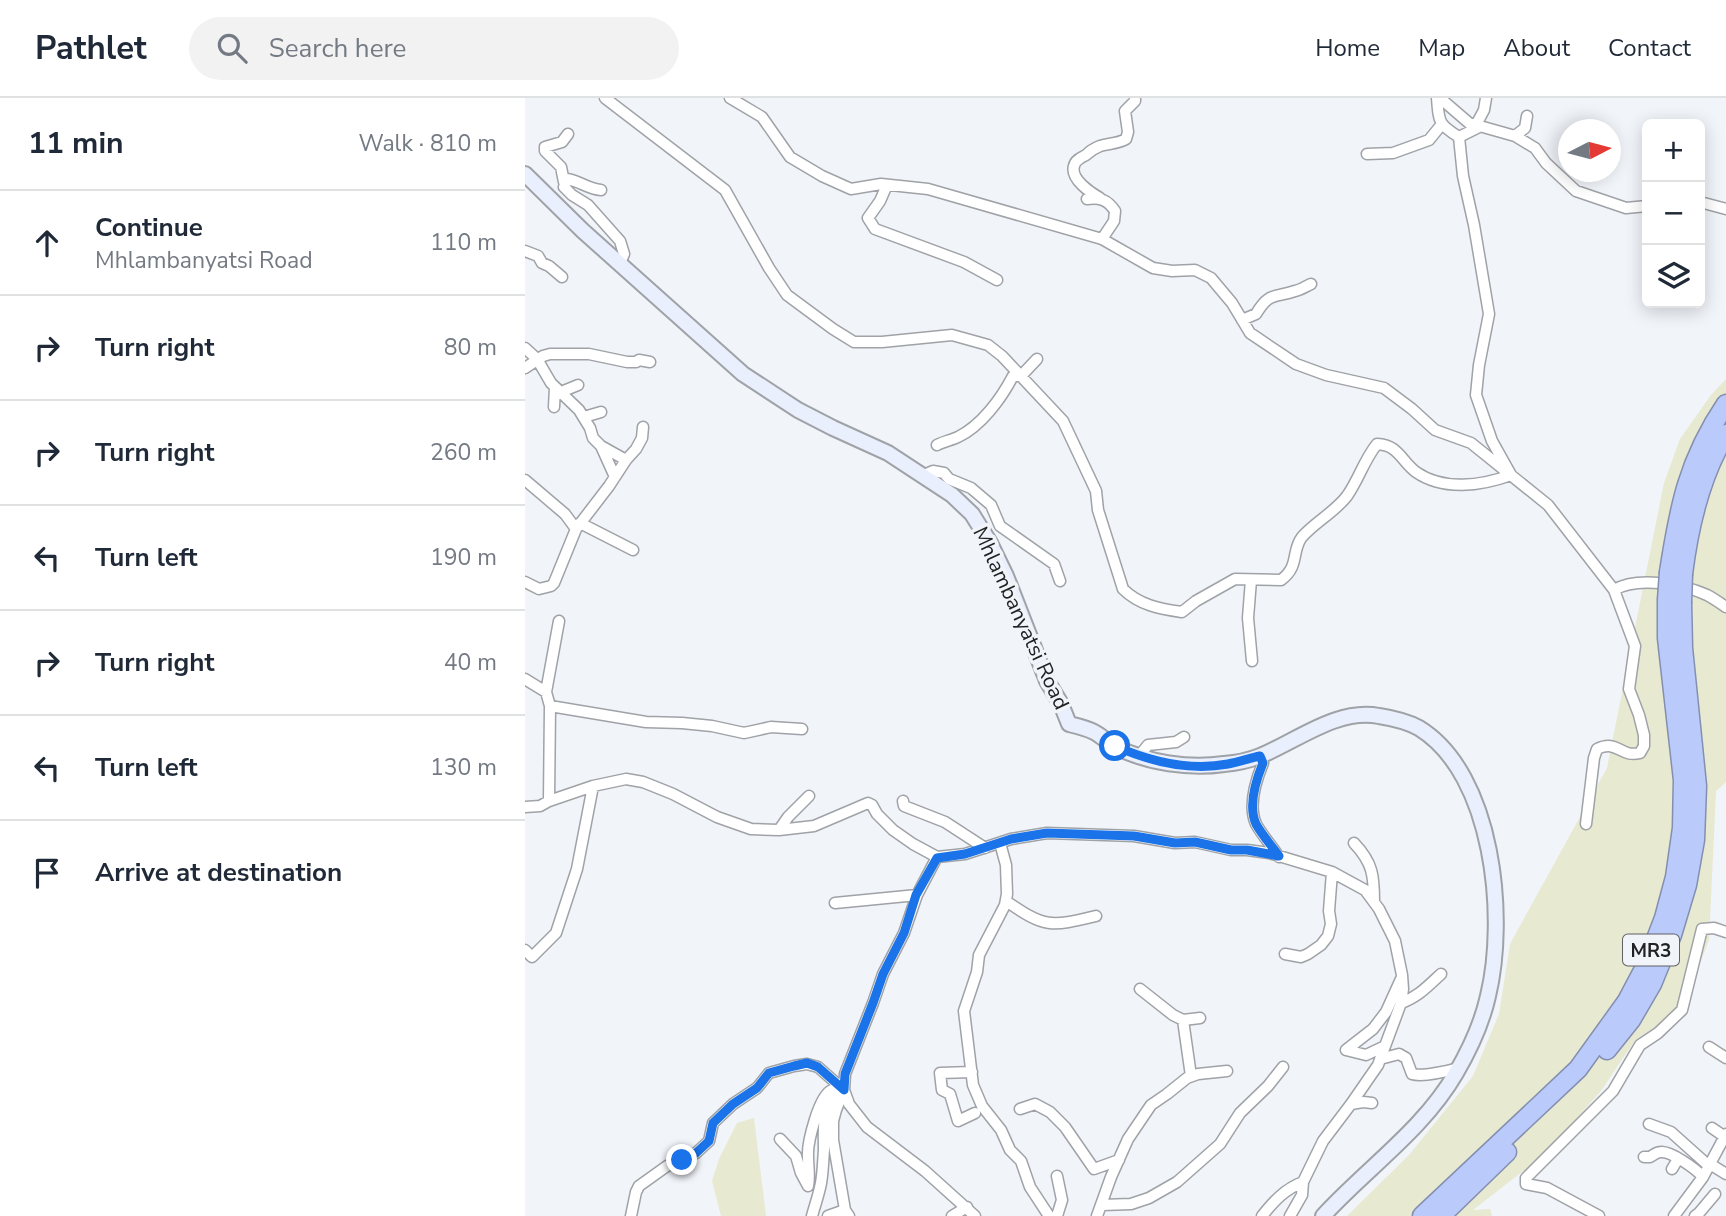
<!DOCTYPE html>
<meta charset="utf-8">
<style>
:root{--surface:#fff;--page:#f2f2f3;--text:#1f2937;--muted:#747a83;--line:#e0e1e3}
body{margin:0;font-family:"Nunito Sans",sans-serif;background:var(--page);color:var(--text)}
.controls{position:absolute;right:21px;top:21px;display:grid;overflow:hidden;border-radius:10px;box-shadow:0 4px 18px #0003}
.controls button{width:63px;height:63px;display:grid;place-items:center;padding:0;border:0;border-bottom:2px solid var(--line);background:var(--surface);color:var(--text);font:35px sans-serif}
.compass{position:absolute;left:1033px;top:21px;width:63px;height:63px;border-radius:50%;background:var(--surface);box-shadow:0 4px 18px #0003;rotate:84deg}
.stop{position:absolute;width:21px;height:21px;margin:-16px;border:5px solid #1a73e8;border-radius:50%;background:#fff}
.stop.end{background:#1a73e8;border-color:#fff;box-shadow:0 2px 7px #0008}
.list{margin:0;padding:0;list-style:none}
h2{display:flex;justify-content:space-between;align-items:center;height:91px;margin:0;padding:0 28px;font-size:30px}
h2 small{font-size:23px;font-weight:400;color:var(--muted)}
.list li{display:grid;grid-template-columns:46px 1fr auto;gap:21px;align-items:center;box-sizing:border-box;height:105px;padding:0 28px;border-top:2px solid var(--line)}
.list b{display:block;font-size:26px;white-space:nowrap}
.list p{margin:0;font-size:23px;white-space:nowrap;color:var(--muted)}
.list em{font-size:23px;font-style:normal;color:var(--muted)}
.icon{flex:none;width:38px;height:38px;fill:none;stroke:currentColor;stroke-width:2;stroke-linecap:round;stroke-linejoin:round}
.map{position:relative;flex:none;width:1201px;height:1118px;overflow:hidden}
header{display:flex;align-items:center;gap:42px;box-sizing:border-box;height:98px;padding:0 35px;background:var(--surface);border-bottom:2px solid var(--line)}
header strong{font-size:33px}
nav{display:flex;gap:38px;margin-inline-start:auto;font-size:24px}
.search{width:490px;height:63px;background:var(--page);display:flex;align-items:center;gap:18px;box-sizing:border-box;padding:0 24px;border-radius:38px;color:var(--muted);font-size:26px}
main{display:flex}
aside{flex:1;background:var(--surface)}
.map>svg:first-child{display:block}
.green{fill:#e7e9d0}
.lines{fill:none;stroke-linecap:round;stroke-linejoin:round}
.minor-casing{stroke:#9fa2a6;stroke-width:13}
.secondary-casing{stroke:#9fa2a6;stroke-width:18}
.motorway-casing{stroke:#848fb0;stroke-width:21}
.minor{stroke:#fff;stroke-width:10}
.secondary{stroke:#eaeffe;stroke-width:14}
.motorway{stroke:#bacafb;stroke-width:18}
.motorway-bridge-casing{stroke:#848fb0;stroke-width:21;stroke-linecap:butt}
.motorway-bridge{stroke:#bacafb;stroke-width:18}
.route{stroke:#1a73e8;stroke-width:9}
.labels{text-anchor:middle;stroke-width:7;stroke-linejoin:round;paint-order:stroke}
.shield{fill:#f1f4f9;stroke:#5f6164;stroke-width:2}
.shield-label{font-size:19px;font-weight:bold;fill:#212224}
.street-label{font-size:21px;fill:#212224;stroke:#f1f4f9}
</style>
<header>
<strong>Pathlet</strong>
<div class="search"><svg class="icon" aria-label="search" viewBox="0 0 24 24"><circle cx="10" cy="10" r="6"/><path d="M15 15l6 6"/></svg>Search here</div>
<nav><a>Home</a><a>Map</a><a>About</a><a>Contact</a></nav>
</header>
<main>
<aside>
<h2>11 min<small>Walk · 810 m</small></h2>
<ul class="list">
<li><svg class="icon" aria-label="ahead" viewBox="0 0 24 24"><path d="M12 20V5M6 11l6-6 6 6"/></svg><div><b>Continue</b><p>Mhlambanyatsi Road</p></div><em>110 m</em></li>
<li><svg class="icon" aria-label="right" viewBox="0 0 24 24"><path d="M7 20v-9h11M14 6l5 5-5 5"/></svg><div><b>Turn right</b></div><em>80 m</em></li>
<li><svg class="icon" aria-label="right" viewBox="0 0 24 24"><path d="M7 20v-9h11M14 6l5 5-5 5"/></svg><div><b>Turn right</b></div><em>260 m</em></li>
<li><svg class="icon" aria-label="left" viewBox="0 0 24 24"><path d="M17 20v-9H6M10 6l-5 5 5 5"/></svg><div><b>Turn left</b></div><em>190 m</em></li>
<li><svg class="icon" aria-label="right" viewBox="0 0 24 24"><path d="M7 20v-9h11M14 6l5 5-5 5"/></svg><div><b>Turn right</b></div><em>40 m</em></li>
<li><svg class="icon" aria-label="left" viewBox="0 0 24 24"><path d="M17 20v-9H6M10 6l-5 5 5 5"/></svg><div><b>Turn left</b></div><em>130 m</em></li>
<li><svg class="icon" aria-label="arrive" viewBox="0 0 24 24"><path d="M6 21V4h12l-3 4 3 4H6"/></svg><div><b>Arrive at destination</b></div></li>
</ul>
</aside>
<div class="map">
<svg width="1201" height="1118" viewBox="0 0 1201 1118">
<rect width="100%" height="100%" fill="#f1f4f9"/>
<path class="green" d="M1201,281V684L1191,693L1184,842L1157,912L1110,942L1076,993L1020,1056L948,1112L965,1111L967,1118H822L884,1057L948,978L974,916L985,846L1082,670L1139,385L1155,341L1186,297Z
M229,1020L241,1118H196L187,1083L194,1061L212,1025Z"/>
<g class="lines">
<g class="minor-casing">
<path id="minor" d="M80,0L200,92L244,170L262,197L308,231L329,244H357L427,237L463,247L477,258L538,323L571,393L573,412L598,491C614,507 635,511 657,514L671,503L710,481L756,482C775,468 766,453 777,439C790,424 810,414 822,398C834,381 839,362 852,346C874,347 876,363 891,374C918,393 956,388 986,377L967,343L951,297L954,267L964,216L949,127L938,78L934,39L956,28
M205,0L237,19L265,59L297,78L326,91L356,86L403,91L577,141L628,170L647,173L670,172L686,180L707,205L725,235L771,266L801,277L859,290L887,311L910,332L946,345L1023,407L1089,492L1110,548L1104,591L1114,617L1119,637V648L1115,655C1095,660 1093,641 1072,651L1069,660L1061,726
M912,0C914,24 913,26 934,39
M915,0L944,25L990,38L1010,50L1021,65L1051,93L1101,110L1122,108
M951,27L959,12L961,0
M990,38L1000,30L1002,18
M842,56L868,55L904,42L917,26
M39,84L36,69L20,53V49L37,44L43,36
M362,87L355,103L343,120L350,131L439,164L472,182
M76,92C63,91 55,83 42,81L39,89L47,97L63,107L95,143L99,156L95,165
M575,100C566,95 545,81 549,68C550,62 557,59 561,57C565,53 570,50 575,48C585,45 592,46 601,41L603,34L600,13L610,3V0
M562,101C575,99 583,102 590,113L589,123L577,141
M1175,104L1201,111
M0,153L13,158L17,165L24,168L37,179
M717,222L731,216C744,194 749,200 770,193C776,192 781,188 786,186
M0,250L12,261L26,285L54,312L65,330L68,340L76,348L101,362
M0,270L18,258L25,256H64L102,264H111L114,262L125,264
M36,294L53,287
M29,309L30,289
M59,319L76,314
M412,347C418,344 426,342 433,339C456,328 476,301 488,278H496L512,261
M76,348L90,379
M399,377L408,373L419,375L424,381L446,390L466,407L475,428L529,466L535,483
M0,382L40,416L51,431
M55,425L108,452
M726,482L723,520L727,563
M0,484L14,491L26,488L29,485L51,431L84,388L101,362L111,351L117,340L118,329
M1089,492C1112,478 1158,486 1182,497C1188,500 1195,505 1201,509
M0,581L21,594
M25,608L121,624L157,625L187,628L219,635L246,629L277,631
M614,658L623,647L651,644L659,639
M735,658L738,665C731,682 723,708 731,726C737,737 747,748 754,759
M24,703L68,688L101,681L118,684L148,696L192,719L226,731L254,732L289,728L343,705L347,707L352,716L368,732L388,746L412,759
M378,703L379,708L420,724L460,750
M0,709L15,708L24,703L25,608L21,594L34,523
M254,732L263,719L284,698
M475,745L481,767L482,796L480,807L454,857L452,874L439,913L448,987L457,1008L476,1032L485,1052L496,1063L505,1089L524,1118
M829,745C848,765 849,778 849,804
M481,803C520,830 525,829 571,818
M310,805L392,797
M0,852L7,859L31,835L52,771L68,688
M760,856L776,859L783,856L796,847L803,838L806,826L804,813L807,774
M615,891L648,917L658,922L675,920
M876,905C893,899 903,888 916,876
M658,922L666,978
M1184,949L1201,960
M821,952L848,931L861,914L876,881
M821,952L841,957L860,948
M855,961L874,956L881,960L887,976C897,979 923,973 934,970
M447,974L415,975L417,992L425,996L433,1023L450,1015
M826,1006L838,1004L847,1005
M495,1011L510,1006L525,1014L540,1029L569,1071L594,1062
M1124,1026L1146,1034L1184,1068
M1187,1030L1200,1039
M255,1041L271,1058L276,1075L283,1088C285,1077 283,1069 283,1059C282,1045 294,997 307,992C311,990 315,991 318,992
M1119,1059H1125C1130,1056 1131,1054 1136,1054C1146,1053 1171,1071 1178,1079
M1185,1066L1201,1076
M1147,1071L1153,1061
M532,1078L537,1102L532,1118
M577,1107L606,1106L624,1100L652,1084L695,1046L715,1015L743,988L758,969
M106,1118L111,1094L114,1088L142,1068L171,1055L184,1043L188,1025L208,1006L232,990L244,975L269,968L282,966L293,969L319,992L324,1006L342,1029L400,1073L450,1118
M287,1118C290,1107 294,1096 296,1085C298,1074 298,1063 299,1052C299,1031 295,1001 319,992
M303,1118L320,1112
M324,1118L320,1112L308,1042V1023L311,1012L319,992L320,976L348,905L358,876L379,835L392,797L412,759L440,756L486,741L522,735L609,738L650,745L670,744L706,752H722L744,755L807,774L840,792L854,811L870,843L877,877L878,891L876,905L853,967L826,1006L798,1043L778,1084L777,1097L765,1118
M427,1118L442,1109
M572,1118L586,1079L603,1041L626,1007L642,996L662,980L673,976L702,973
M737,1118C749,1103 760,1091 778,1084
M1074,1118L1022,1090L1001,1086V1080L1088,993L1115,947L1133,935L1157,912L1177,831L1189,830L1201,834
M1149,1118L1178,1079L1201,1036
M1170,1118L1174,1115L1190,1096"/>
</g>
<g class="secondary-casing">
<path id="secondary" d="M0,76L58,133L218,276L273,312L308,330L363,355L427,397L447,416L465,445L481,478L522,583L536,606L544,626C552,628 561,630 569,634C577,638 583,645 591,649C623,665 664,671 699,666C711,665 725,662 735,658C772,643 812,610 854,618C867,620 883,624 894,630C969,676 982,820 963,898C957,925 945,951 931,975C898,1032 842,1070 798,1118"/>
</g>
<g class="motorway-casing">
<path id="motorway" d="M1144,474C1154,409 1163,362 1201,306
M1158,476C1164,428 1175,378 1201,336
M1082,952L1106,922L1127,886L1147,837L1162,787L1170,742L1172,688L1158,550L1157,505
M897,1118L1053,971L1102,903L1121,867L1139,820L1150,779L1157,730L1158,682L1142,540V502
M916,1118L982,1054"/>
</g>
<use href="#minor" class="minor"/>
<use href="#secondary" class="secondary"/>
<use href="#motorway" class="motorway"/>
<g class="motorway-bridge-casing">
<path id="motorway-bridge" d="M1142,502L1144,474
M1157,505L1158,476"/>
</g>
<use href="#motorway-bridge" class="motorway-bridge"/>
</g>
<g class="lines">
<path class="route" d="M157,1062L171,1055L184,1043L188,1025L208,1006L232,990L244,975L269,968L282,965L293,969L319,992L320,976L348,905L358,876L379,835L391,797L412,760L440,756L486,741L522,735L609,738L650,745L670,744L706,752H722L754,758C747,748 737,737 731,726C723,708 731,682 738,665L735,658C725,660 714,664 703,666C665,673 624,663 590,648"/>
</g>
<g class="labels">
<rect class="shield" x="1098" y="836.5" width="56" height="31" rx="5"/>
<g class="shield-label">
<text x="1126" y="859">MR3</text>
</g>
<g class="street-label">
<text transform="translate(496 520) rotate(65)" y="7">Mhlambanyatsi Road</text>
</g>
</g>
</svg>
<div class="controls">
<button>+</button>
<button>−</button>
<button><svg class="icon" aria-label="layers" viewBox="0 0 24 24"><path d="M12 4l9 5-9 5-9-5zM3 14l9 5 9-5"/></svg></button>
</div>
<svg class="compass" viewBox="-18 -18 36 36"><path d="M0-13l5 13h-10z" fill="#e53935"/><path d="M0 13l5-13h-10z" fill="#747a83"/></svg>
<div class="stop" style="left:590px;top:648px"></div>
<div class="stop end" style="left:157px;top:1062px"></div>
</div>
</main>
